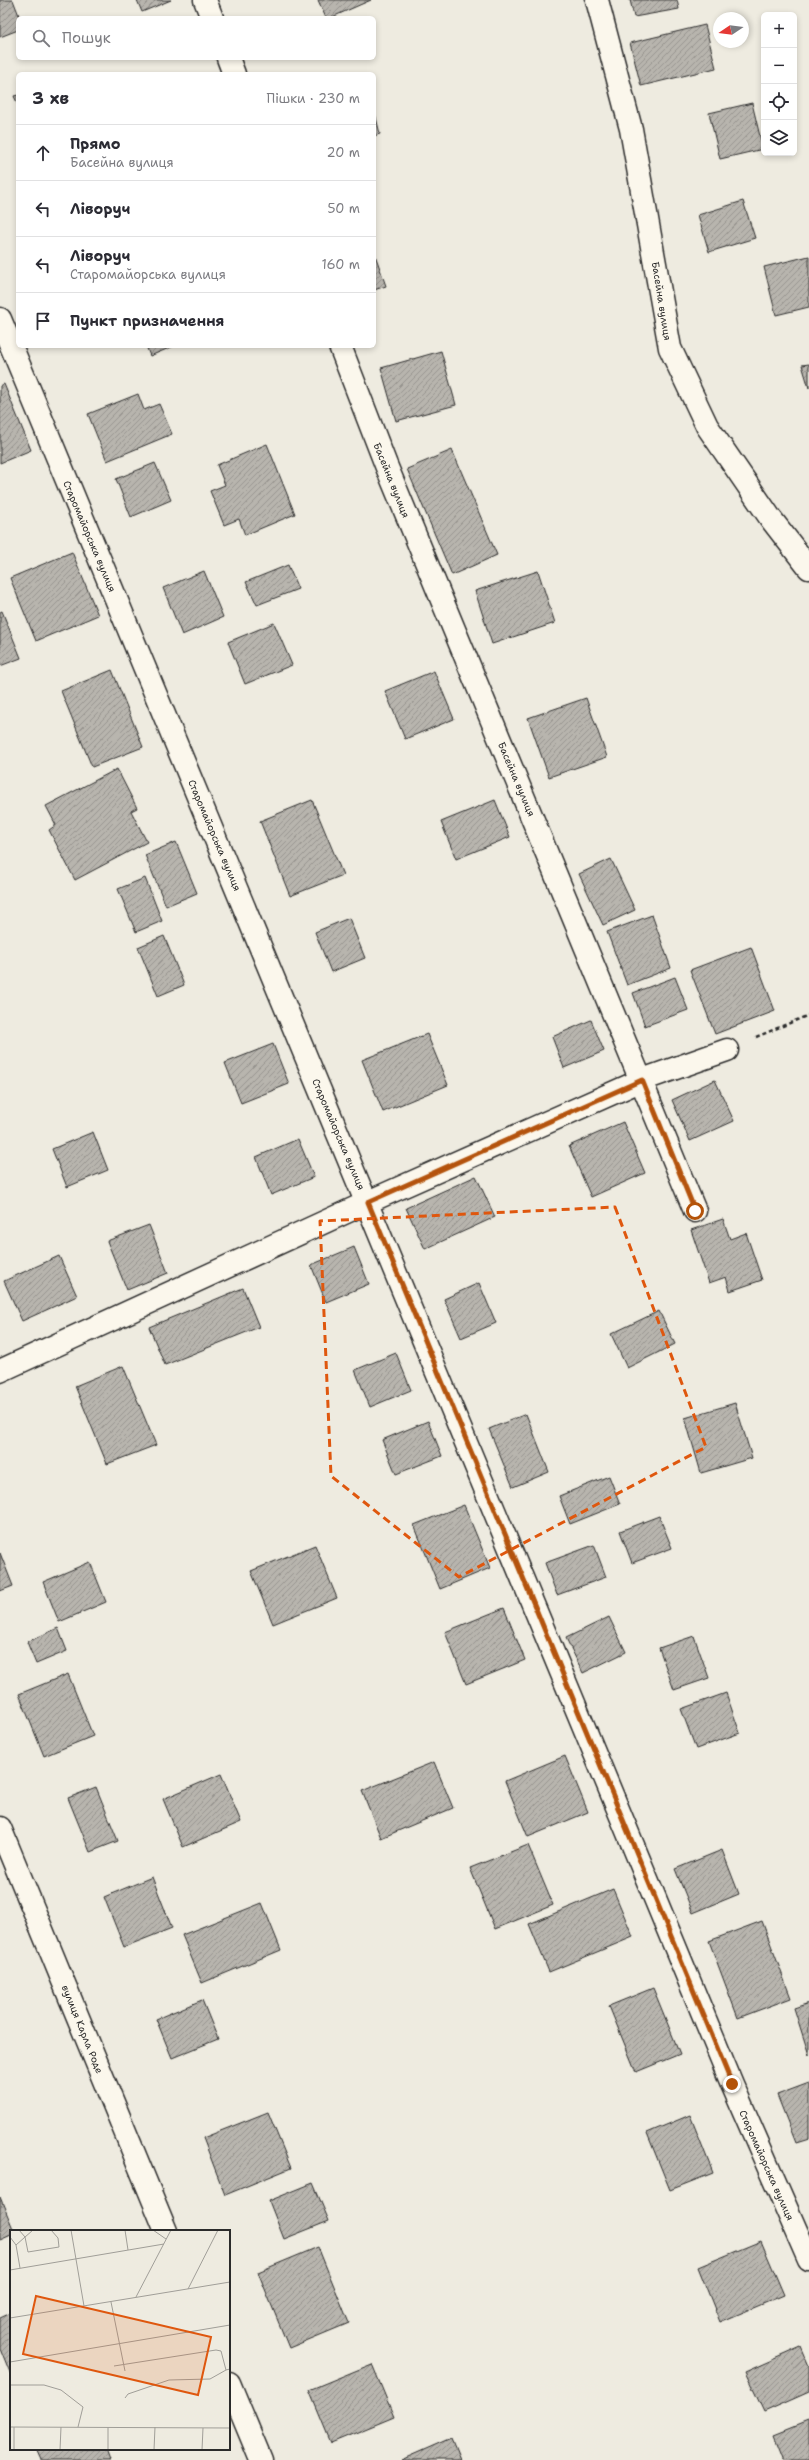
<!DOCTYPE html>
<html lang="uk">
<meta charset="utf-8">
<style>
:root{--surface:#fff;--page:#f2f2f3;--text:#2b2b33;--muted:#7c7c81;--line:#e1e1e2}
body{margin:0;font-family:"Shantell Sans",sans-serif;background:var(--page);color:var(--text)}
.controls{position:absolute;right:12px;top:12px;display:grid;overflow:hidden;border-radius:6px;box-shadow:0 2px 6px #0003}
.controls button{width:36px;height:36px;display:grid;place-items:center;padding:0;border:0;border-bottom:1px solid var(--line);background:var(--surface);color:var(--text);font:20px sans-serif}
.compass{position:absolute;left:713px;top:12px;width:36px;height:36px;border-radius:50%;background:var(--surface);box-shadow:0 2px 6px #0003;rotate:257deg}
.stop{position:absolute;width:12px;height:12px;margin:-9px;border:3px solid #b45309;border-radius:50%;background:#fff}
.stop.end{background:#b45309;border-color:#fff;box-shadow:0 1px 4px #0008}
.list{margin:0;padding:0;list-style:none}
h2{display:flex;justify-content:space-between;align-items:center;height:52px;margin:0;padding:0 16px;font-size:17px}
h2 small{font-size:13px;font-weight:400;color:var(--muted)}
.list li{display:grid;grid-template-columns:26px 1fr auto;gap:12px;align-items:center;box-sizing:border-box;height:56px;padding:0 16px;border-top:1px solid var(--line)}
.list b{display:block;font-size:15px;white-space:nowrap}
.list p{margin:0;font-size:13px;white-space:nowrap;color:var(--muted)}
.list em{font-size:13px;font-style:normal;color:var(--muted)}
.icon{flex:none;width:22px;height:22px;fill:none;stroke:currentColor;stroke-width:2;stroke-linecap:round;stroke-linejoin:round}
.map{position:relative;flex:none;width:809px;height:2460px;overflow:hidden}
.search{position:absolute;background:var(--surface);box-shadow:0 2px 6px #0003;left:16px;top:16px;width:360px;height:44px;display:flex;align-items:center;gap:10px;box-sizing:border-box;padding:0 14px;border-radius:6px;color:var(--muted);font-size:15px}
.panel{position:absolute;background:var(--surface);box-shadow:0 2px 6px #0003;left:16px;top:72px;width:360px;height:276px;border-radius:6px}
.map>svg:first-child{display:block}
.building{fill:url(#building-hatch);stroke:#2b2b2b}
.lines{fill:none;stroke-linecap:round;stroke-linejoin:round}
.minor-casing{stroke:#2b2b2b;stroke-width:25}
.path{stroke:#2b2b2b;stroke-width:2.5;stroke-dasharray:4 3;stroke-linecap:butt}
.minor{stroke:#fbf7ec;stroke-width:22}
.route{stroke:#b45309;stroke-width:5}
.marked{fill:none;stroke:#df570e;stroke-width:3;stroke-dasharray:8 5;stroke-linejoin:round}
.labels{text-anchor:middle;stroke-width:3;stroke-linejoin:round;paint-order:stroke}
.street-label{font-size:10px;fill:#2b2b2b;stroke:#fbf7ec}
.inset-road{fill:none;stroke:#a09e98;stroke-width:1}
.view{fill:#df570e;fill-opacity:0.15;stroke:#df570e;stroke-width:2}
.inset-edge{fill:none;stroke:#2b2b2b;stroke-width:2}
</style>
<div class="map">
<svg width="809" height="2460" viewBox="0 0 809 2460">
<defs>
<pattern id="building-hatch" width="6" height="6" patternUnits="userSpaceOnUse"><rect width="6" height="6" fill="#b8b5ae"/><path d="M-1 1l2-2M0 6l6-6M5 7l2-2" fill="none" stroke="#96938e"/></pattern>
</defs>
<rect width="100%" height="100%" fill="#eeebe0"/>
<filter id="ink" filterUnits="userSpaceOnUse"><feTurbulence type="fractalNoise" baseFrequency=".025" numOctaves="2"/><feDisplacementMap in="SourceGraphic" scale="8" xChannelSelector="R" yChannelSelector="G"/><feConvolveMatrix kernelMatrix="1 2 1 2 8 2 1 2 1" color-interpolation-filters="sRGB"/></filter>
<g filter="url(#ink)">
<path class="building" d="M0,0H13L20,18H18V30L0,37Z
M137,0H171L142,12Z
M318,0H371L330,18H326Z
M630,0H677L679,9L634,17Z
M705,25L716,68L641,86L630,43Z
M18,95V105L14,96Z
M752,103L763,149L720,159L709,113Z
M374,109L380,134L374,136Z
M743,201L755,238L709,252L698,215Z
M374,252L386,286L374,290Z
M809,256V307L776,315L764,267Z
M146,346H174L150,356Z
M441,351L456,405L396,421L381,368Z
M809,364V388L802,365Z
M4,384L31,450L0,463V386Z
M138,394L144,410L159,404L172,434L107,461L88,414Z
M267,444L295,514L245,535L239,519L224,525L210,491L225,485L217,465Z
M452,450L497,555L452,575L407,469Z
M155,463L171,500L131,517L116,479Z
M72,552L98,615L36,641L10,578Z
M288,565L298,589L257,605L246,582Z
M204,571L223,617L182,635L163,588Z
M538,571L555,623L492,644L475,591Z
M2,611L21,658L0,666V612Z
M274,623L292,665L245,684L228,642Z
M112,670L143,747L92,767L61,691Z
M434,671L454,719L405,739L385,691Z
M586,698L607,757L549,777L528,718Z
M117,769L137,808L131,811L147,842L75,880L49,830L56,825L46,806Z
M312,800L343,875L290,896L260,821Z
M495,800L510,837L456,859L441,822Z
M176,842L197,893L166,906L145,855Z
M611,859L635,910L603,925L579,874Z
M145,878L162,921L136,932L118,889Z
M652,915L671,968L627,985L607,932Z
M349,918L365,958L331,972L315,932Z
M164,936L184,985L158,996L138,947Z
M751,947L775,1011L715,1034L690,970Z
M675,977L688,1010L645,1026L633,993Z
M591,1020L604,1051L564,1068L552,1037Z
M427,1034L448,1085L383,1112L362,1060Z
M273,1044L289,1084L241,1103L225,1063Z
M715,1080L734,1121L690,1141L672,1100Z
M623,1122L645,1173L591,1197L569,1146Z
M93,1132L108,1170L67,1187L52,1149Z
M298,1139L314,1177L271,1195L256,1157Z
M476,1176L495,1217L425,1249L406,1208Z
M723,1219L730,1239L746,1233L762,1280L730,1291L726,1277L709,1283L691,1230Z
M149,1225L168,1273L127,1290L107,1241Z
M354,1247L369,1284L326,1302L311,1265Z
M59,1256L77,1296L22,1321L4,1281Z
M479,1283L496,1323L461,1338L444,1299Z
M243,1288L259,1327L165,1365L149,1327Z
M659,1311L675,1344L627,1368L611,1334Z
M396,1353L411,1390L370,1407L355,1370Z
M123,1366L156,1445L107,1464L75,1386Z
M735,1403L752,1458L701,1473L685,1418Z
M526,1414L549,1472L513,1487L489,1429Z
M428,1421L442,1456L396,1474L382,1440Z
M609,1476L620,1504L570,1524L559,1496Z
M464,1505L490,1568L440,1589L414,1525Z
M659,1516L672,1548L632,1563L620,1531Z
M315,1545L337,1598L273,1624L251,1571Z
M594,1545L606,1577L557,1595L545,1563Z
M0,1553L13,1586L0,1591Z
M90,1562L106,1602L59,1622L43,1582Z
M504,1608L525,1660L466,1684L445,1632Z
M609,1617L626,1652L583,1673L566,1638Z
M58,1628L67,1651L36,1664L27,1642Z
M694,1636L709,1678L674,1690L659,1648Z
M68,1674L93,1736L44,1756L19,1694Z
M726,1693L740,1733L696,1749L681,1709Z
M565,1756L588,1812L528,1837L505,1781Z
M434,1762L453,1808L381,1838L362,1791Z
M221,1774L241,1822L183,1847L163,1799Z
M96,1787L118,1841L90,1852L68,1798Z
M528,1845L553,1905L495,1929L470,1868Z
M722,1850L739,1894L693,1913L675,1869Z
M152,1877L172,1928L124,1947L104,1897Z
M613,1889L633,1937L549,1972L529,1924Z
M262,1903L281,1950L202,1983L182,1935Z
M762,1921L791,1998L738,2018L709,1941Z
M653,1988L680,2054L636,2072L609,2006Z
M202,2000L218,2039L172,2058L156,2019Z
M809,2003V2055L794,2008Z
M809,2083V2139L796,2143L777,2095Z
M268,2112L291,2168L225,2195L203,2138Z
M690,2115L713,2173L670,2190L647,2133Z
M313,2183L329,2221L284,2239L269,2201Z
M0,2197L14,2231H11V2235L0,2240Z
M761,2241L784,2295L720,2322L698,2267Z
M318,2247L349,2323L289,2348L258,2272Z
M11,2313V2375L0,2348V2318Z
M801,2347L809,2366V2392L764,2412L745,2372Z
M372,2364L394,2417L331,2443L309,2390Z
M809,2421V2460H784L774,2435Z
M451,2438L460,2460H401Z
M36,2449H106L110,2460H41Z"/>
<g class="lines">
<g class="minor-casing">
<path id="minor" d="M205,0L212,18
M597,0L631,129L670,348L707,426L771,519L809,568
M228,58L234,74
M0,319L732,2084L809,2260
M340,346L386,465L695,1211
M0,1371L368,1202L642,1080L727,1050
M0,1828L166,2231
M229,2383L261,2460"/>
</g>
<path class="path" d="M756,1037L809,1015"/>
<use href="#minor" class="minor"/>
</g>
</g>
<g class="lines" filter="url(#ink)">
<path class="route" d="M695,1211L642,1080L368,1202L732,2084"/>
</g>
<path class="marked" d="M615,1207L706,1447L459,1577L331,1476L320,1221Z"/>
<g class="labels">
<g class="street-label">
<text transform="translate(662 301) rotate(81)" y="4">Басейна вулиця</text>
<text transform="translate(392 480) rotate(68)" y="4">Басейна вулиця</text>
<text transform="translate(90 536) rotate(67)" y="4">Старомайорська вулиця</text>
<text transform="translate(517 779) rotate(67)" y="4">Басейна вулиця</text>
<text transform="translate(215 835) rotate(67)" y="4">Старомайорська вулиця</text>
<text transform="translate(339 1134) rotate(67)" y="4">Старомайорська вулиця</text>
<text transform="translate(83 2029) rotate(68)" y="4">вулиця Карла Роде</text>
<text transform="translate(767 2165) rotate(66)" y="4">Старомайорська вулиця</text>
</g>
</g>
<g transform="translate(10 2230)">
<rect width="220" height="220" fill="#eeebe0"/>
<path class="inset-road" d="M9,0L15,7L18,22L49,17L48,8L41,0M61,0L74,76M115,0L118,20M143,0L156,9M0,7L6,15L10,38M6,15L23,0M0,40L154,14M178,59L208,0M126,67L161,0M101,72L115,141M0,88L220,52M0,132L220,95M104,136L206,120L211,121L216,140L220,139M0,155H34L51,160L73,177L68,197M115,168L118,164L159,150L200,149L216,140M0,197L220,198M4,220V197M50,220L51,197M98,220V197M144,220L145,197M192,220L193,198"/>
<path class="view" d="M26,66L201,107L188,165L13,124Z"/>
<rect width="220" height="220" class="inset-edge"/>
</g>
</svg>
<div class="controls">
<button>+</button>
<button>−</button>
<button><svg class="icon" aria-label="locate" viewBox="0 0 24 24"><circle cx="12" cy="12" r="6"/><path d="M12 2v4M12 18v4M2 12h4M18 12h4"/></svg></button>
<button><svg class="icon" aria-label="layers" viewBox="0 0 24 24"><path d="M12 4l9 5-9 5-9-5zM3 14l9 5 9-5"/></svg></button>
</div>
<svg class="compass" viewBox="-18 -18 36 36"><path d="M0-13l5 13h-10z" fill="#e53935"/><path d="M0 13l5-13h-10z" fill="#7c7c81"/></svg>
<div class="stop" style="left:695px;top:1211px"></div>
<div class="stop end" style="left:732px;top:2084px"></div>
<div class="search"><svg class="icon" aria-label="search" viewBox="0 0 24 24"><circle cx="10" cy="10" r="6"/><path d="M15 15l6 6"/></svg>Пошук</div>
<section class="panel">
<h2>3 хв<small>Пішки · 230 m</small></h2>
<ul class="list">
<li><svg class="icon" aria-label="ahead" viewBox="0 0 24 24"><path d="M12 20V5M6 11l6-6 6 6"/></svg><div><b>Прямо</b><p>Басейна вулиця</p></div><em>20 m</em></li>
<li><svg class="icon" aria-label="left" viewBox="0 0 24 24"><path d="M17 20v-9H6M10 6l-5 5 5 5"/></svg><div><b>Ліворуч</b></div><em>50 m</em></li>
<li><svg class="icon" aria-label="left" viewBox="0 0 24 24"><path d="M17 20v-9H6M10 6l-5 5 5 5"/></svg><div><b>Ліворуч</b><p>Старомайорська вулиця</p></div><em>160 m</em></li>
<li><svg class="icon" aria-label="arrive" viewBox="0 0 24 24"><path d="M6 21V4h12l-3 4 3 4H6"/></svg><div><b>Пункт призначення</b></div></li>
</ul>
</section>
</div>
